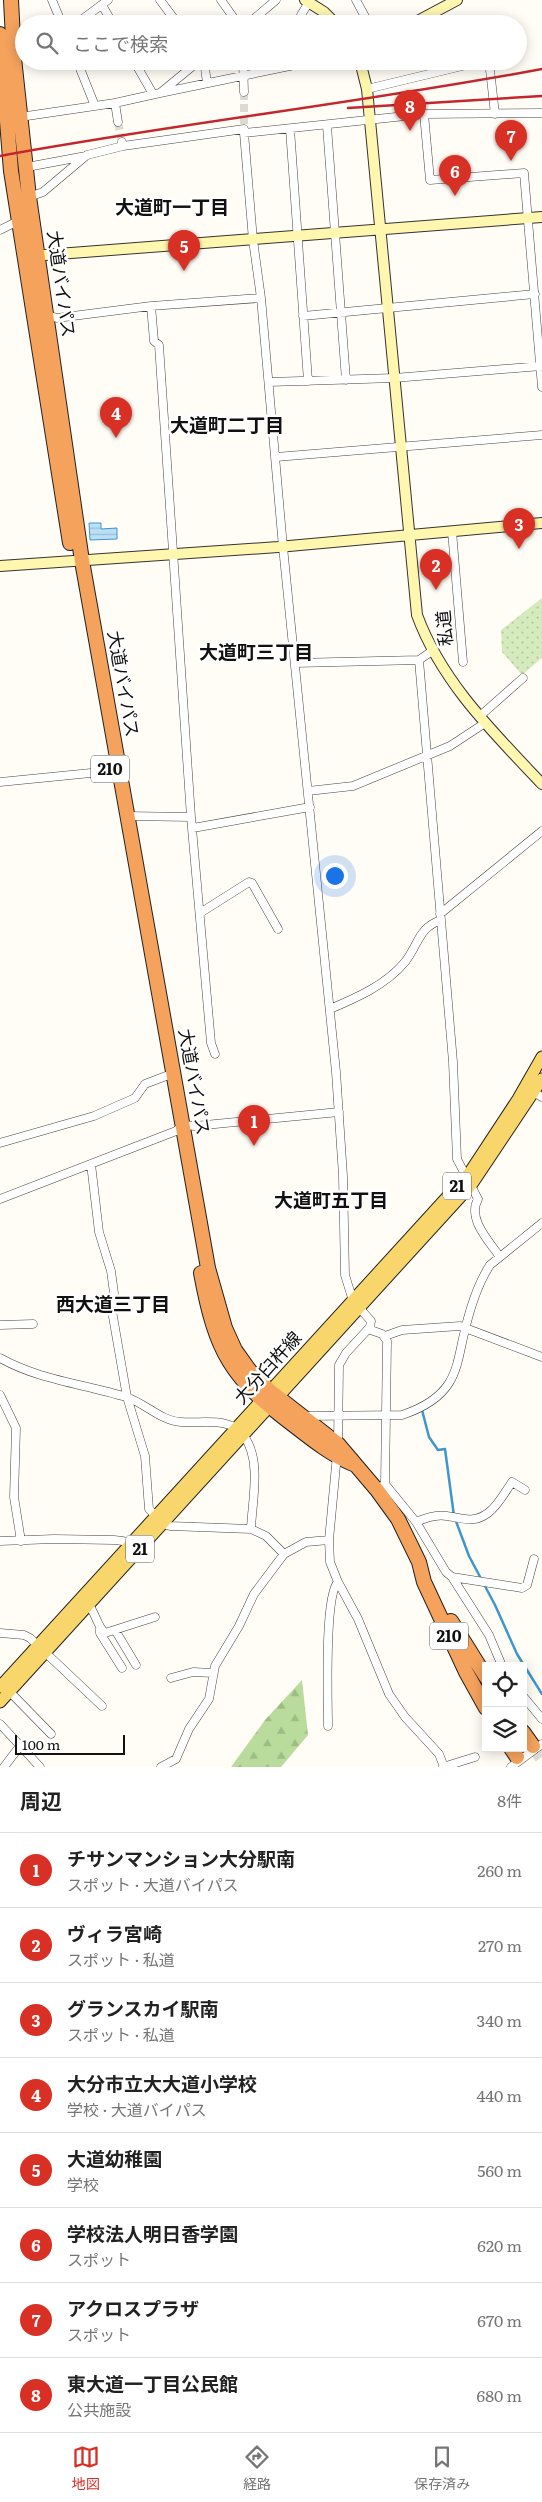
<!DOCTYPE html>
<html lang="ja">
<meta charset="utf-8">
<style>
:root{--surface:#fff;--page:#f2f2f2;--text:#222;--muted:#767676;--line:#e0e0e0;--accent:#d93025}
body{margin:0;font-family:Literata,"Noto Sans JP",serif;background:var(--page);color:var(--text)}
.controls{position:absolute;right:15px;bottom:15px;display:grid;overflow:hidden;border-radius:0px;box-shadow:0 2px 12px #0003}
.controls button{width:45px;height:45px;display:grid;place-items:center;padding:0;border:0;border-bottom:1px solid var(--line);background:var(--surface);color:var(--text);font:25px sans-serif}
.scale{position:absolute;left:15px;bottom:12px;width:110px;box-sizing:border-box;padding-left:5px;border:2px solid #111;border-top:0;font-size:14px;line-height:18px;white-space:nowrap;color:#111;-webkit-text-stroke:4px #fff;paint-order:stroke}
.you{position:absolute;left:334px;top:875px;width:18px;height:18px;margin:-12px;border:4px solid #fff;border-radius:50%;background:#1a73e8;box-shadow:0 0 0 8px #1a73e833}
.badge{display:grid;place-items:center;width:32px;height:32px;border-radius:50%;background:var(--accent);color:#fff;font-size:16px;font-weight:700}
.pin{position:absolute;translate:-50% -41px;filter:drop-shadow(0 1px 2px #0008)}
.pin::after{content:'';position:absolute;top:26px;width:18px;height:15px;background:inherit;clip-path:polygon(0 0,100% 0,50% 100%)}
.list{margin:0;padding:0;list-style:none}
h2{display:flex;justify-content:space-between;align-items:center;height:65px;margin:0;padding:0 20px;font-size:21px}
h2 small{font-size:16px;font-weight:400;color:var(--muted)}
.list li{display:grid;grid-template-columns:32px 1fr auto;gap:15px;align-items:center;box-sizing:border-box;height:75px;padding:0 20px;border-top:1px solid var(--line)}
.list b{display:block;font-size:19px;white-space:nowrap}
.list p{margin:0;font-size:16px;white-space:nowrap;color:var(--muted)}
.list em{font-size:16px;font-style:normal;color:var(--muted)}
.icon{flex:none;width:28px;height:28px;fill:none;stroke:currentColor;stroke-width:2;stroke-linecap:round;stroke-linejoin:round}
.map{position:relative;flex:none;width:542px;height:1767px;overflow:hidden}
.search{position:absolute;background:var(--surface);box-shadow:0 2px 12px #0003;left:15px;right:15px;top:15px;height:55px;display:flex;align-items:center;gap:12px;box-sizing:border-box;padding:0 18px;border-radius:28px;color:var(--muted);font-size:19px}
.sheet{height:665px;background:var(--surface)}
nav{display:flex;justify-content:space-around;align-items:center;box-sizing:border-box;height:70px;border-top:1px solid var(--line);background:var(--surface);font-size:14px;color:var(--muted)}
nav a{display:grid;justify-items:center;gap:2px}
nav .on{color:var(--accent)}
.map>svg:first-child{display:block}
.green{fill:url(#green-dots)}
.forest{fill:url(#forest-firs)}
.water{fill:url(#water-rules);stroke:#3f96cf}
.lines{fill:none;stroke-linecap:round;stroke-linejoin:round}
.stream{stroke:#3f96cf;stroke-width:2.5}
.street-tunnel{stroke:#dbdad3;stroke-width:8;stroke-dasharray:8 4;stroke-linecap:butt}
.highway-tunnel{stroke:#dbdad3;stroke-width:14;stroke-dasharray:14 7;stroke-linecap:butt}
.street-casing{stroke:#444;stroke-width:9}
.secondary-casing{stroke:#333;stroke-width:12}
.primary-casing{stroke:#222;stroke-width:13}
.highway-casing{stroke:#222;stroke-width:16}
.street{stroke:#fff;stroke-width:8}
.secondary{stroke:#fff6b0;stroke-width:10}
.primary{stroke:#f9d66b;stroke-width:11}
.highway{stroke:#f5a25d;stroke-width:14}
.rail{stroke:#c4262e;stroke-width:2.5}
.labels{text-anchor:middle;stroke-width:5;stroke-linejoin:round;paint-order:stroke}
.shield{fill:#fff;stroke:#585858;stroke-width:1}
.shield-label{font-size:16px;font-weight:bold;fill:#111}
.street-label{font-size:18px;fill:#111;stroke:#fff}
.neighbourhood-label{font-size:19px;font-weight:bold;fill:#111;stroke:#fff}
</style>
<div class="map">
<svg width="542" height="1767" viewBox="0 0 542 1767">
<defs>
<pattern id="green-dots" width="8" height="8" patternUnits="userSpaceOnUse" patternTransform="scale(1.25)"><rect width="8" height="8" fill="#d5ebbd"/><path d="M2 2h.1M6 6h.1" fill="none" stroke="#b6c8a1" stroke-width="1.8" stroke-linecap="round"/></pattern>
<pattern id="forest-firs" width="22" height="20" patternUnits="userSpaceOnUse" patternTransform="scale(1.25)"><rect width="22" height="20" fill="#b9dc9c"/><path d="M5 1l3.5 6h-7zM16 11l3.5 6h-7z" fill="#9ebc85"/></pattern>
<pattern id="water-rules" width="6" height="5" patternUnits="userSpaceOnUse" patternTransform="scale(1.25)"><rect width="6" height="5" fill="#b9e0f7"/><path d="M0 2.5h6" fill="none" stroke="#9ebfd3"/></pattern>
</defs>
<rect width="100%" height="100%" fill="#fffdf5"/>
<path class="green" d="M542,598V658L522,675L502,652L501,630Z"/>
<path class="forest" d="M302,1680L308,1735L281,1767H231L265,1720Z"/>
<path class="water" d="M89,523H101V529L117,528V539L90,540Z"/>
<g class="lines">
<path class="stream" d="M422,1410L429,1437L438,1450L445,1449L454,1516L469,1556L495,1605L517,1654L542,1694"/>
<path class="street-tunnel" d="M118,122L122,142
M244,124V92"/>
<path class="highway-tunnel" d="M533,1746L542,1758"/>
<g class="street-casing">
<path id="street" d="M52,0L62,24
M160,0L178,24
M221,0L238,24
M356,0L369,24
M102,5L113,24
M76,24L108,0
M248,24L276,0
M300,24L301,15L309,2
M77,61L95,106
M134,61L153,94
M204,61L207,83
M243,61L244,92
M489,61L495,114
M367,89L483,61
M160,93L314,61
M424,114L430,180L524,173L542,387
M20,117L115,103
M118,122L115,103L160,93L199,61
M327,126L346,380
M290,129L308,381
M123,146L244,129
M27,167L86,156
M28,200L29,197L43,192L87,155L123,146L122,142
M0,230L20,220
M261,298L283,547L336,1072L343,1176L345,1275L353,1301L371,1321L370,1327L346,1353L339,1365L338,1444L329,1540L330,1562L338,1582L358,1619L389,1694L405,1717L439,1754L444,1767
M151,306L154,341L159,345L191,817L211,1043L215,1054
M47,315L57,318L151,306L261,298L253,240L244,133L424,114L542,113
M303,316L535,294
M269,382L394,378L542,366
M276,457L542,435
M452,531L463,662
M432,651L419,660L453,1062L457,1159L478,1199C467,1219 489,1241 500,1257
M295,663L419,660
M480,716L523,678
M0,782L111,771
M308,791L353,786L450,746L485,723
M127,816L191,817
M193,828L310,807
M200,913L249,882L252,883L278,929
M440,914L542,831
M330,1009C356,998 386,985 405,962C419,944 418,928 441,920
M535,1093L542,1097
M0,1143L94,1116L135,1098L145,1084L166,1076
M91,1164L99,1232L111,1271L114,1293L112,1311L127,1397L145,1456L149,1509L163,1524L170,1526L251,1529L266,1536L284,1554
M0,1199L176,1131L183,1125L195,1126L339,1112
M0,1325L33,1324
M368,1329L382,1334L387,1341L385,1484L382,1486
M385,1336L402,1330L460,1326L542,1357
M0,1358C39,1380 84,1384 126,1397C145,1403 161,1421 181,1422C202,1424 230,1416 244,1436C262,1461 252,1501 251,1529
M0,1395L16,1428L14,1497L21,1541
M304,1416L402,1415C420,1409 439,1399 449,1383C458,1369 460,1350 464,1334C469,1312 477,1285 490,1265L542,1223
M385,1484L416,1522L446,1572L452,1577L522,1588L527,1585L534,1559
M416,1522C425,1518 438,1514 447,1516C463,1518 473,1524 488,1513C498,1506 505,1492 512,1482L525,1490
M0,1541L54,1539L114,1540L123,1541L133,1546
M452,1577L489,1635L502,1666
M87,1603C96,1612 96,1625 105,1633L155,1617
M100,1629V1633L122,1668
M115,1630L136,1665
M0,1633L24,1635L30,1638L102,1706
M171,1678L193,1672L213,1673
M7,1689L51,1734
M523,1696L542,1719
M0,1724L40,1767
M328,1726C328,1701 324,1596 338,1582
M4,1767L20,1746
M161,1767L176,1759L189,1729L209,1699L215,1666L239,1626L254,1594L284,1554L306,1542L329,1540
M443,1767L475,1757
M511,1767L542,1744"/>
</g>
<g class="secondary-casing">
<path id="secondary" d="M305,0L324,12L336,24
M412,24L457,0
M360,61L367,89L417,615C442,683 494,733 542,784
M32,256L542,217
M0,566L278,547L542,523"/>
</g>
<g class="primary-casing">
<path id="primary" d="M0,1687L470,1172L518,1099L542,1057
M0,1702L472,1184L542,1079"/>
</g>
<g class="highway-casing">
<path id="highway" d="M11,0L14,58L29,197L82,561L208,1268L225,1328L235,1350L250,1371L270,1391L338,1444L377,1490L398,1519L419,1562L424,1582L466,1672L486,1708
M0,34L11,171L70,543
M201,1273C216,1354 231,1378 296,1427C314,1441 332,1455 353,1464
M451,1621L486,1677
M523,1732L533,1746
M511,1748L517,1757"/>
</g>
<use href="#street" class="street"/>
<use href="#secondary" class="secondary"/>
<use href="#primary" class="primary"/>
<use href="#highway" class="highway"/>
<path class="rail" d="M348,108L542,96
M0,156C180,123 362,103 542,69"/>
</g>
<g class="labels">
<g class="shield">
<rect x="91" y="755.5" width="38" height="27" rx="4"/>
<rect x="443" y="1172.5" width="28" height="27" rx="4"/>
<rect x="126" y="1535.5" width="28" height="27" rx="4"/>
<rect x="430" y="1622.5" width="38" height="27" rx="4"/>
</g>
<g class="shield-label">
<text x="110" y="775">210</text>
<text x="457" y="1192">21</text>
<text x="140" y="1555">21</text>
<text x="449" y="1642">210</text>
</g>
<g class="street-label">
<text transform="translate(61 284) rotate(82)" y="6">大道バイパス</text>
<text transform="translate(445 628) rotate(-95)" y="6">私道</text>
<text transform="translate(123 684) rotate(80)" y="6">大道バイパス</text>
<text transform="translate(194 1082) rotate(80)" y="6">大道バイパス</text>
<text transform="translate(268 1368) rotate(-48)" y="6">大分臼杵線</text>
</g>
<g class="neighbourhood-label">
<text x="172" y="214">大道町一丁目</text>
<text x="227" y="432">大道町二丁目</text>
<text x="256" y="659">大道町三丁目</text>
<text x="331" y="1207">大道町五丁目</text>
<text x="113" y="1311">西大道三丁目</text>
</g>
</g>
</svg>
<div class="controls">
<button><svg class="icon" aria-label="locate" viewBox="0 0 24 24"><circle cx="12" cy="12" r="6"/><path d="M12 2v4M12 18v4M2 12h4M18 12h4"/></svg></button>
<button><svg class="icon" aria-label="layers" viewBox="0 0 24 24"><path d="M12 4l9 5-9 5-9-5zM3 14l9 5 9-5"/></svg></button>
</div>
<div class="scale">100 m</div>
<div class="you"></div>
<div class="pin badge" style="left:254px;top:1146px">1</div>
<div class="pin badge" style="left:436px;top:590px">2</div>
<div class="pin badge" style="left:519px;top:549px">3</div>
<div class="pin badge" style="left:116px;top:438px">4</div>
<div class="pin badge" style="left:184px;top:271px">5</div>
<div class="pin badge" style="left:455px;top:196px">6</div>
<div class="pin badge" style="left:511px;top:161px">7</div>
<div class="pin badge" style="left:410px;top:131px">8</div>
<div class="search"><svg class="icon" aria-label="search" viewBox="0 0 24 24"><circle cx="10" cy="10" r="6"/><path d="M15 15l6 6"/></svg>ここで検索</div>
</div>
<section class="sheet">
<h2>周辺<small>8件</small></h2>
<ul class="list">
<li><span class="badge">1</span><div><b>チサンマンション大分駅南</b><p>スポット · 大道バイパス</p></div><em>260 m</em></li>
<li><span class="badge">2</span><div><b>ヴィラ宮崎</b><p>スポット · 私道</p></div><em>270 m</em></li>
<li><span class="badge">3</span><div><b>グランスカイ駅南</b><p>スポット · 私道</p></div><em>340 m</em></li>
<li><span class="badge">4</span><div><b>大分市立大大道小学校</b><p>学校 · 大道バイパス</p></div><em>440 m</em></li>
<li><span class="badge">5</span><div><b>大道幼稚園</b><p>学校</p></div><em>560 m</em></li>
<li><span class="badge">6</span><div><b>学校法人明日香学園</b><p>スポット</p></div><em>620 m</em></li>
<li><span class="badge">7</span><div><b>アクロスプラザ</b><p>スポット</p></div><em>670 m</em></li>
<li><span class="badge">8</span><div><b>東大道一丁目公民館</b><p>公共施設</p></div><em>680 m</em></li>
</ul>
</section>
<nav>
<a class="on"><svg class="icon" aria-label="map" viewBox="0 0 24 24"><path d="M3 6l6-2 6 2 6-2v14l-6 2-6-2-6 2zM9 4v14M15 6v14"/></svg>地図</a>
<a><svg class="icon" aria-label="directions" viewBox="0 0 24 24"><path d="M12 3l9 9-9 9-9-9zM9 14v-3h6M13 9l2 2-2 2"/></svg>経路</a>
<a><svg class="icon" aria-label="saved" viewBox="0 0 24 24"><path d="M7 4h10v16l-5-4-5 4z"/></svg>保存済み</a>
</nav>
